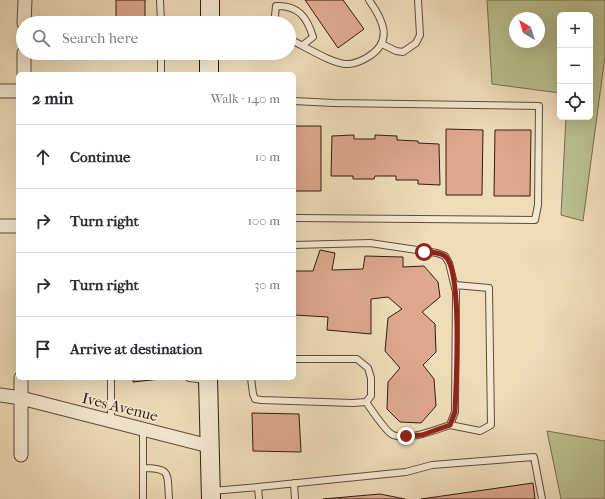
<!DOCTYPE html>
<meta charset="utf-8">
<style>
:root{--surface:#fff;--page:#f7f7f7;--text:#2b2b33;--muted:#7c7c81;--line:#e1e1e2}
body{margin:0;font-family:"IM FELL French Canon",serif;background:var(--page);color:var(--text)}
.controls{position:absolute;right:12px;top:12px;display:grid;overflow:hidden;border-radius:6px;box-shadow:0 4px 16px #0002}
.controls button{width:36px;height:36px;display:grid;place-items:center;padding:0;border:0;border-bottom:1px solid var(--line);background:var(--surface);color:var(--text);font:20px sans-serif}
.compass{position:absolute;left:509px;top:12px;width:36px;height:36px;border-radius:50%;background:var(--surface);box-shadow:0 4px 16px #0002;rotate:322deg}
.stop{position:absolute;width:12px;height:12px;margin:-9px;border:3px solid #8f2418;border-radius:50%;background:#fff}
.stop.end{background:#8f2418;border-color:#fff;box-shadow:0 1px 4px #0008}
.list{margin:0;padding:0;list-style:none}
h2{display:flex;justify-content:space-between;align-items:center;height:52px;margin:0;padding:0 16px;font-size:17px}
h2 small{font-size:13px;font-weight:400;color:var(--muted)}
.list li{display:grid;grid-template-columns:26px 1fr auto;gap:12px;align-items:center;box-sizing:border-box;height:64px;padding:0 16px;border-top:1px solid var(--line)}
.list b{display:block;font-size:15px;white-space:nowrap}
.list em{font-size:13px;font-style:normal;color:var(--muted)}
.icon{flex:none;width:22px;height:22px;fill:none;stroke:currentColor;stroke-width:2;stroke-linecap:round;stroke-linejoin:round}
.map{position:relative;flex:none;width:605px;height:499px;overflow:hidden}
.search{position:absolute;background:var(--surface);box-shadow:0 4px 16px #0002;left:16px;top:16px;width:280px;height:44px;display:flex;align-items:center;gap:10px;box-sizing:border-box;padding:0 14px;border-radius:22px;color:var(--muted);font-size:15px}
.panel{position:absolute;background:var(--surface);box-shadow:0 4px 16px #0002;left:16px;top:72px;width:280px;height:308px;border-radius:6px}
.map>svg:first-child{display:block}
.green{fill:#bac08f;stroke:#766e4e;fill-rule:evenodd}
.building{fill:#dea88f;stroke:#311c0c}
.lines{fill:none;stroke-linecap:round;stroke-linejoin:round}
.lane-casing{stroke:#604c38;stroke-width:8}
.street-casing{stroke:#604c38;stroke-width:15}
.secondary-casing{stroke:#311c0c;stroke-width:20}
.lane{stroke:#f5e9d2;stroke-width:6}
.street{stroke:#f5e9d2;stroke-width:13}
.secondary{stroke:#f5e9d2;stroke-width:18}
.route{stroke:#8f2418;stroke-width:5}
.labels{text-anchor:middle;stroke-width:3.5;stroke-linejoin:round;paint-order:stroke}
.street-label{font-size:15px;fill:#311c0c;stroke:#f5e9d2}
</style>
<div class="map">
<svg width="605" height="499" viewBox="0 0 605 499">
<rect width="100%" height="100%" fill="#efddba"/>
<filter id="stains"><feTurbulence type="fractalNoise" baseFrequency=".005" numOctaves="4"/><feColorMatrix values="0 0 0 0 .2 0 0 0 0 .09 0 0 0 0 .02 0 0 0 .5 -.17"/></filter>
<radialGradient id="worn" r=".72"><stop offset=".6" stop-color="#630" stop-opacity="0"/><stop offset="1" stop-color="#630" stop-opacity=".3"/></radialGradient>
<path class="green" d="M487,0H605V56L583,221L561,215L566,117H590V15H560V93L492,84ZM515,18H539V42H515Z
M547,431L605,441V499H561Z"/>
<path class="building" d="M116,0H145V23H116Z
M305,0H343L364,29L338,48Z
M294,126H321V191H294Z
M446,129L483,130L482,195H446Z
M495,130H531L530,196H494Z
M354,135V139H375V135L397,136V140L418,141V143L439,144L440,185L418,184V180H396V176H375L374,179H353V176H331L332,136Z
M320,250L335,253L332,270L363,269L365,256L403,257V267L424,266L438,282L440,297L422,312L435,324L436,352L423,365L434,379L436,406L421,423L400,422L387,409L388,382L400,368L385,351L388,318L402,309L388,297L371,299V334L327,330L328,317L294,315V271H313Z
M133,378H160V379L133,382Z
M252,413L299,414L301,452L253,451Z
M533,483L535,499H421Z
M380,494L405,499H323Z"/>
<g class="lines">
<g class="lane-casing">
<path id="lane" d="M160,0L161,23
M277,23L275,16L276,6C298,5 307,17 313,37L303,45
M289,39C303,45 333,65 348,64C354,64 363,60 368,57C394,41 383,20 369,0
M382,44L396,51L403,52L416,43L420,35L418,0
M161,53V74
M294,101L333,103L539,106L538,205L535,220L294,218
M294,245L370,243L437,253L445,256L449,263L456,292L455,412L450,425C435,430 409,441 393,435C386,432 371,409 366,402
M111,378V421
M189,378L206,380
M251,378L253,394L255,399L261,400L353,403L366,402L371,396V378L368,368L357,359H294
M450,425L480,431L491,425L489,288L455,285
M143,468C172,468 167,474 169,499
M294,483L295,499
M212,491L258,487
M143,499V429
M259,499L258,487L406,472L432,465L534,457L542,499"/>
</g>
<g class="street-casing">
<path id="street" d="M24,23L25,0
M24,74V53
M0,91H18
M0,226H18
M21,378V455
M0,395L21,398L209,446"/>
</g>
<g class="secondary-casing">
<path id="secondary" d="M210,23V0
M209,74V53
M208,378L211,499"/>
</g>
<use href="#lane" class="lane"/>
<use href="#street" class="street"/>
<use href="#secondary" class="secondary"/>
</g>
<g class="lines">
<path class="route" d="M406,436L422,435L450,425L455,412C456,386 463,271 445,256C439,252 430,252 424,252"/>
</g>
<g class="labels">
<g class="street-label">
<text transform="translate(120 407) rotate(14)" y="5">Ives Avenue</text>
</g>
</g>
<rect width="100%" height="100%" filter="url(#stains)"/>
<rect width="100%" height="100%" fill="url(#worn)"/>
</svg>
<div class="controls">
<button>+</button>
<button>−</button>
<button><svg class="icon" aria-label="locate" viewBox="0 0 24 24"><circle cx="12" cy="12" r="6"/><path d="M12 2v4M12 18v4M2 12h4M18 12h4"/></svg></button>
</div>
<svg class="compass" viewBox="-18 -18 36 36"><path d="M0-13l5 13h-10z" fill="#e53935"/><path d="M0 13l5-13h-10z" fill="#7c7c81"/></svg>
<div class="stop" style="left:424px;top:252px"></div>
<div class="stop end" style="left:406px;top:436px"></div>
<div class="search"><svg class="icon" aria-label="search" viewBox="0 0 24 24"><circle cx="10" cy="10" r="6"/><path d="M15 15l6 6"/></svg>Search here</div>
<section class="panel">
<h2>2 min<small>Walk · 140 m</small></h2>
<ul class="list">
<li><svg class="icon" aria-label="ahead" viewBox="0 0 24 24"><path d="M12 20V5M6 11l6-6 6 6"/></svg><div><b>Continue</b></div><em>10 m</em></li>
<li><svg class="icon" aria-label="right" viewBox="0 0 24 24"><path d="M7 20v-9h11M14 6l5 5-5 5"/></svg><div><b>Turn right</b></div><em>100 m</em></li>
<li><svg class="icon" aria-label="right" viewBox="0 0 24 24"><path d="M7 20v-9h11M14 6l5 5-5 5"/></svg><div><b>Turn right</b></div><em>30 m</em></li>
<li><svg class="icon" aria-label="arrive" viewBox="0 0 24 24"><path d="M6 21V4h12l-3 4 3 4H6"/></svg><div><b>Arrive at destination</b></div></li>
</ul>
</section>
</div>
